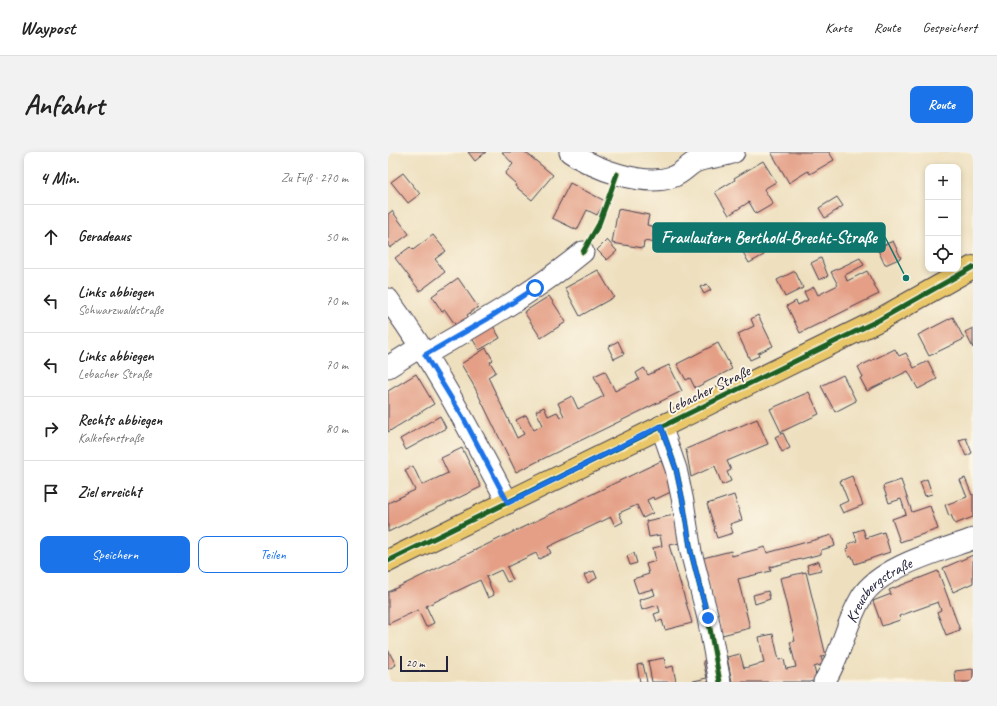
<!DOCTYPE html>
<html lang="de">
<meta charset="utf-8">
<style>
:root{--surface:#fff;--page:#f2f2f2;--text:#222;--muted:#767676;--line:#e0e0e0;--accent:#1a73e8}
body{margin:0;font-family:Caveat,sans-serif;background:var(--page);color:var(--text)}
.controls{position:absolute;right:12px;top:12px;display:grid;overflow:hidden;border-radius:8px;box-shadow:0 2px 6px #0003}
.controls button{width:36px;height:36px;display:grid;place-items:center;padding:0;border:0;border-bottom:1px solid var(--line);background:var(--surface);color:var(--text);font:20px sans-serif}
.scale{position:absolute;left:12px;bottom:10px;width:48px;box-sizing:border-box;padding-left:4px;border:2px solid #22223b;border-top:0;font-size:11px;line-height:14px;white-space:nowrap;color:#22223b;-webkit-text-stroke:3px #fcf5e5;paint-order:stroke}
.stop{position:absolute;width:12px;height:12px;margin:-9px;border:3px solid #1a73e8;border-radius:50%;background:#fff}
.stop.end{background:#1a73e8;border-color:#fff;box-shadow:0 1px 4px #0008}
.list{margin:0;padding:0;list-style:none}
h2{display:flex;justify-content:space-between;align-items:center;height:52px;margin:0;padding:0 16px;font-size:17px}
h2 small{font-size:13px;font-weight:400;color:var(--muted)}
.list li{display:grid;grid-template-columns:26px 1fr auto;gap:12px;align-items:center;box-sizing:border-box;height:64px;padding:0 16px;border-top:1px solid var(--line)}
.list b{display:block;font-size:15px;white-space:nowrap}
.list p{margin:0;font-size:13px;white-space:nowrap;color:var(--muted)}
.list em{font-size:13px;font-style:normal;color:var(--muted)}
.actions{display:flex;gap:8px;padding:12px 16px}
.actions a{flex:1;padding:9px 0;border:1px solid var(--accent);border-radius:8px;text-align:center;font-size:14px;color:var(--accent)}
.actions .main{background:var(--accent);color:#fff}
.icon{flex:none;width:22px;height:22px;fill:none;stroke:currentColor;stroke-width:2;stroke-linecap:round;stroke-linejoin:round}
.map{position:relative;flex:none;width:585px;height:530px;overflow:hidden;border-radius:8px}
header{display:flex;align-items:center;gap:24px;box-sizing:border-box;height:56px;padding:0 20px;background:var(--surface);border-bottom:1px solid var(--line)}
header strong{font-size:19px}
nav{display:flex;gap:22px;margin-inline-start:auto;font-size:14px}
.intro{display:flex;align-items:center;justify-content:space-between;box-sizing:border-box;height:96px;padding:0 24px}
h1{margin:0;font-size:28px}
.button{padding:10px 18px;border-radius:8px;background:var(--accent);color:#fff;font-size:14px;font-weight:700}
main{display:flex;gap:24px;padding:0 24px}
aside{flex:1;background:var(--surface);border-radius:8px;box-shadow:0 2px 6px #0003}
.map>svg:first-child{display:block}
.building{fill:#e49f86}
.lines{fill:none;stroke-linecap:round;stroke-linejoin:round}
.minor-casing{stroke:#413e4f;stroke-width:23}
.major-casing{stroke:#413e4f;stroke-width:24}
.minor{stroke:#fff;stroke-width:21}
.major{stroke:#e9c769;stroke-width:22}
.cycleway-casing{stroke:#fcf5e5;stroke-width:8}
.cycleway{stroke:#1b5e20;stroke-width:5}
.route{stroke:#1a73e8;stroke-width:5}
.labels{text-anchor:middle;stroke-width:4;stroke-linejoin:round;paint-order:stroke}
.street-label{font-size:16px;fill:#22223b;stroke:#fcf5e5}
.leader{fill:none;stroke:#0f766e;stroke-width:1.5}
.callout-dot{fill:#0f766e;stroke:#fcf5e5;stroke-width:1.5}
.callout{fill:#0f766e;stroke:#0f766e;stroke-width:1.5}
.callout-label{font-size:17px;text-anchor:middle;font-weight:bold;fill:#fff}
</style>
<header>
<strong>Waypost</strong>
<nav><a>Karte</a><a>Route</a><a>Gespeichert</a></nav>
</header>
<div class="intro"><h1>Anfahrt</h1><a class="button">Route</a></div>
<main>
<aside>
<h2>4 Min.<small>Zu Fuß · 270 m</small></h2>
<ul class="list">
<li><svg class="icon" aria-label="ahead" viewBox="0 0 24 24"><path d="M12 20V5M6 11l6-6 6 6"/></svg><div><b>Geradeaus</b></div><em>50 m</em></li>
<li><svg class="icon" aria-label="left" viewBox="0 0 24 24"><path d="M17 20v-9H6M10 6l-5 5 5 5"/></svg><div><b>Links abbiegen</b><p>Schwarzwaldstraße</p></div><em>70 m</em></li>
<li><svg class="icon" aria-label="left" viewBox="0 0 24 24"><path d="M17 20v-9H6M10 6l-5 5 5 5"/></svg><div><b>Links abbiegen</b><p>Lebacher Straße</p></div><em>70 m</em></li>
<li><svg class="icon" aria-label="right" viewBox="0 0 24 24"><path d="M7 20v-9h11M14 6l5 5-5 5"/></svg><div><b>Rechts abbiegen</b><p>Kalkofenstraße</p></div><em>80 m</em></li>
<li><svg class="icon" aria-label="arrive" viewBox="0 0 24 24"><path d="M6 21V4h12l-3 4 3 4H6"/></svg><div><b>Ziel erreicht</b></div></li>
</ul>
<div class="actions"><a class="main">Speichern</a><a>Teilen</a></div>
</aside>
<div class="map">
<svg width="585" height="530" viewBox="0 0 585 530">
<rect width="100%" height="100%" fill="#fcf5e5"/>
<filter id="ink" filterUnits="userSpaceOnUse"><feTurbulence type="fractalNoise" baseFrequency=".025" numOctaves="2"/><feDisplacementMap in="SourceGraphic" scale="8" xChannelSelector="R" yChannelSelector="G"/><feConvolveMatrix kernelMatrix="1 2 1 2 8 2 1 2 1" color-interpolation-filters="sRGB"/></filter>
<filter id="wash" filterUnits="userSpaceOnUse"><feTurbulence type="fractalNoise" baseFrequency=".012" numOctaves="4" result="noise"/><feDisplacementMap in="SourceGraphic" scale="16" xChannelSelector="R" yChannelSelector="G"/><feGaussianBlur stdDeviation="0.9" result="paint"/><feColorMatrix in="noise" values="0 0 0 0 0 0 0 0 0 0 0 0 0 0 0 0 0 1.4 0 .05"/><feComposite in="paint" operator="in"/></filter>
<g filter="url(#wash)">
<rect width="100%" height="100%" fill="#eee0bf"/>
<g id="blocks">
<path class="building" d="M80,0H98L87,9Z
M114,0H137L165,23L144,48L127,34L128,32L117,22L125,12Z
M383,0H441L446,8L422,22L420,19L401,31Z
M375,9L388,30L376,37L385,52L368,62L361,50L341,63L327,40L347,28L346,26Z
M15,21L32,42L20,51L3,30Z
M182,31L217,49L209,63L199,58L189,78L164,66Z
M449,45L455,54L437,66L431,56Z
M230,57L261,63L259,73L267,75L265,83L268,91L256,89L255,96L224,91Z
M4,59L21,82L2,96L0,93V62Z
M45,83L58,99L47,107L57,120L32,139L7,106L22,95L25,98Z
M366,85L376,103L361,111L351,93Z
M219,88L229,99L219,108L209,98Z
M505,89L513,106L497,113L489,96Z
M433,106L440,124L431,128L423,111Z
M472,106L476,113L457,123L459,129L479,119L491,142L412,181L399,154L408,149L410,153L420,148L416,140L426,135L430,143L450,133L443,120Z
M210,118L226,145L192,164L177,136Z
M407,119L415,136L397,145L389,128Z
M70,126L90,155L79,163L84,170L71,178L57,158L54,160L44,144Z
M319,132L323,138L316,142L312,135Z
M161,144L178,170L153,186L136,160Z
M370,163L385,194L370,201L371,204L362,208L350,182L366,174L363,167Z
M565,165L576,187L541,204L530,183Z
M105,174L112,186L91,198L84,186Z
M585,176V196L577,180Z
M230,189L236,202L226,207L220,195Z
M330,191L344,217L307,236L302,226L298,228L289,212Z
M98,196L105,208L102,210L108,220L100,225L129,286L136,282L128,268L138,263L146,278L155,273L148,259L156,255L160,264L169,260L172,265L176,264L170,251L184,244L190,257L216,244L206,224L217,219L227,239L251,227L248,221L256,216L260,223L281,213L294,239L128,320L86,234L73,212Z
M507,197L511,204L518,201L526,216L540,209L549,227L530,237L520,219L479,239L472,226L475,225L470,215Z
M28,222L46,252L0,280V239Z
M455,223L468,249L447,260L433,234Z
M421,240L431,262L393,280L382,257Z
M52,264L58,276L18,298L12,287Z
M369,267L380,292L339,309L343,318L339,320L343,329L334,333L327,314L303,325L298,297Z
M395,281L402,296L394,300L387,285Z
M578,286L584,301L578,304L571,288Z
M74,296L93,335L0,380V351L27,338L17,318L25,314L34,333L60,321L53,306Z
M273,309L287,338L266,348L265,345L259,348L265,361L255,366L249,353L231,361L235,370L227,374L223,365L160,395L163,401L151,407L148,401L119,415L125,428L119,430L113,418L98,425L106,443L100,446L92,428L38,454L46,471L38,475L30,458L0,472V440Z
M464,324L475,353L455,361L451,353L460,349L452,329Z
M577,326L584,343L585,342V365L567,372L563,363L561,364L557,353L579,345L572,328Z
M539,327L544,342L537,344L532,330Z
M513,328L524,360L542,354L550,377L512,390L504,367L518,362L513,347L501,351L495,334Z
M346,343L354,368L342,372L345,381L329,386L326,377H327L319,352Z
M286,363L292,391L281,393L304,471L277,478L274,468L269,470L266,462L272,460L270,453L254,458L251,448L267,443L265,437L250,441L245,427L261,422L258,412L268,409L265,396L274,394L272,383L261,385L258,369Z
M475,377L478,386L496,380L502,400L467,412L464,404L461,405L458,397L461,396L460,392L469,389L466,380Z
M444,383L447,394L433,398V402L382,415L383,419L350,427L362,476L334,483L315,406L343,399L344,404L377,395L379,401Z
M246,401L249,411L242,413L239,404Z
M585,403V431L565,440L555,416Z
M431,409L433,418L421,421L419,413Z
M206,419L209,426L200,431L196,423Z
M550,419L572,478L558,483L549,460L553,458L550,450L511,464L512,468L494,474L485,449L503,442L501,438Z
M418,420L438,504L433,505L435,512L426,515L429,528L421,530H344L339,505L352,502L356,516L376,511L371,485L385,482L391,508L396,507L398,517L408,515L402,490L407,489L392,426Z
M380,439L382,447L367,452L365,443Z
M0,498L8,513L0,517Z
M276,506L278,516L285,514L288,530H264L260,509Z
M322,508L326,530H301L319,526L315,509Z
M255,512L259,530H252L249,513Z
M585,517V530H568L567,519Z"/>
</g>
</g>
<g filter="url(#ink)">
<use href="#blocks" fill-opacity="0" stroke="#413e4f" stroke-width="1"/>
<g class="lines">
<g class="minor-casing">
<g id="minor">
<path d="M182,0C206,17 256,35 284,25C294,22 299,14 307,10C319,4 334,6 346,0"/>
<path d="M0,147C47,211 83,281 120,351"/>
<path d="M37,203C91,171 147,140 195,100"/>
<path d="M0,215L32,195"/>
<path d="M273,274L288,317L295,350L303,400L320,466L332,530"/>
<path id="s1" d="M436,530C453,504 457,473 473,446C491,415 552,399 585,387"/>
</g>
</g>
<g class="major-casing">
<path id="major" d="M0,409L491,168L585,115"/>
</g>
<use href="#minor" class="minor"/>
<use href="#major" class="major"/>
<g class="cycleway-casing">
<path id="cycleway" d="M195,100L211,72L229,22
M273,274L288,317L295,350L303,400L320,466L332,530
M0,409L491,168L585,115"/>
</g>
<use href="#cycleway" class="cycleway"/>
</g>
</g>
<g class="lines" filter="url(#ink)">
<path class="route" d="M147,136L101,166L37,203L76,267L120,351L273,274L288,317L295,350L303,400L320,466"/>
</g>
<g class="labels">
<g class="street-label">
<text transform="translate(320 237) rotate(-26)" y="6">Lebacher Straße</text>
<text dy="6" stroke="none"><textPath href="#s1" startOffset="110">Kreuzbergstraße</textPath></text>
</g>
</g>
<path class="leader" d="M518 126L497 85"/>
<circle class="callout-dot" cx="518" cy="126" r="4"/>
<rect class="callout" x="265" y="71" width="232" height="29" rx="4"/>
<g class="callout-label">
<text x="381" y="91">Fraulautern Berthold-Brecht-Straße</text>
</g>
</svg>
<div class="controls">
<button>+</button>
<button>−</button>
<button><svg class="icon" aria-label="locate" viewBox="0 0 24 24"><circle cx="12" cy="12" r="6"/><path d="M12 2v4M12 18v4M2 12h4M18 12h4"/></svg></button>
</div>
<div class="scale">20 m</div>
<div class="stop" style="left:147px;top:136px"></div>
<div class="stop end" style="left:320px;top:466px"></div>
</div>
</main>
